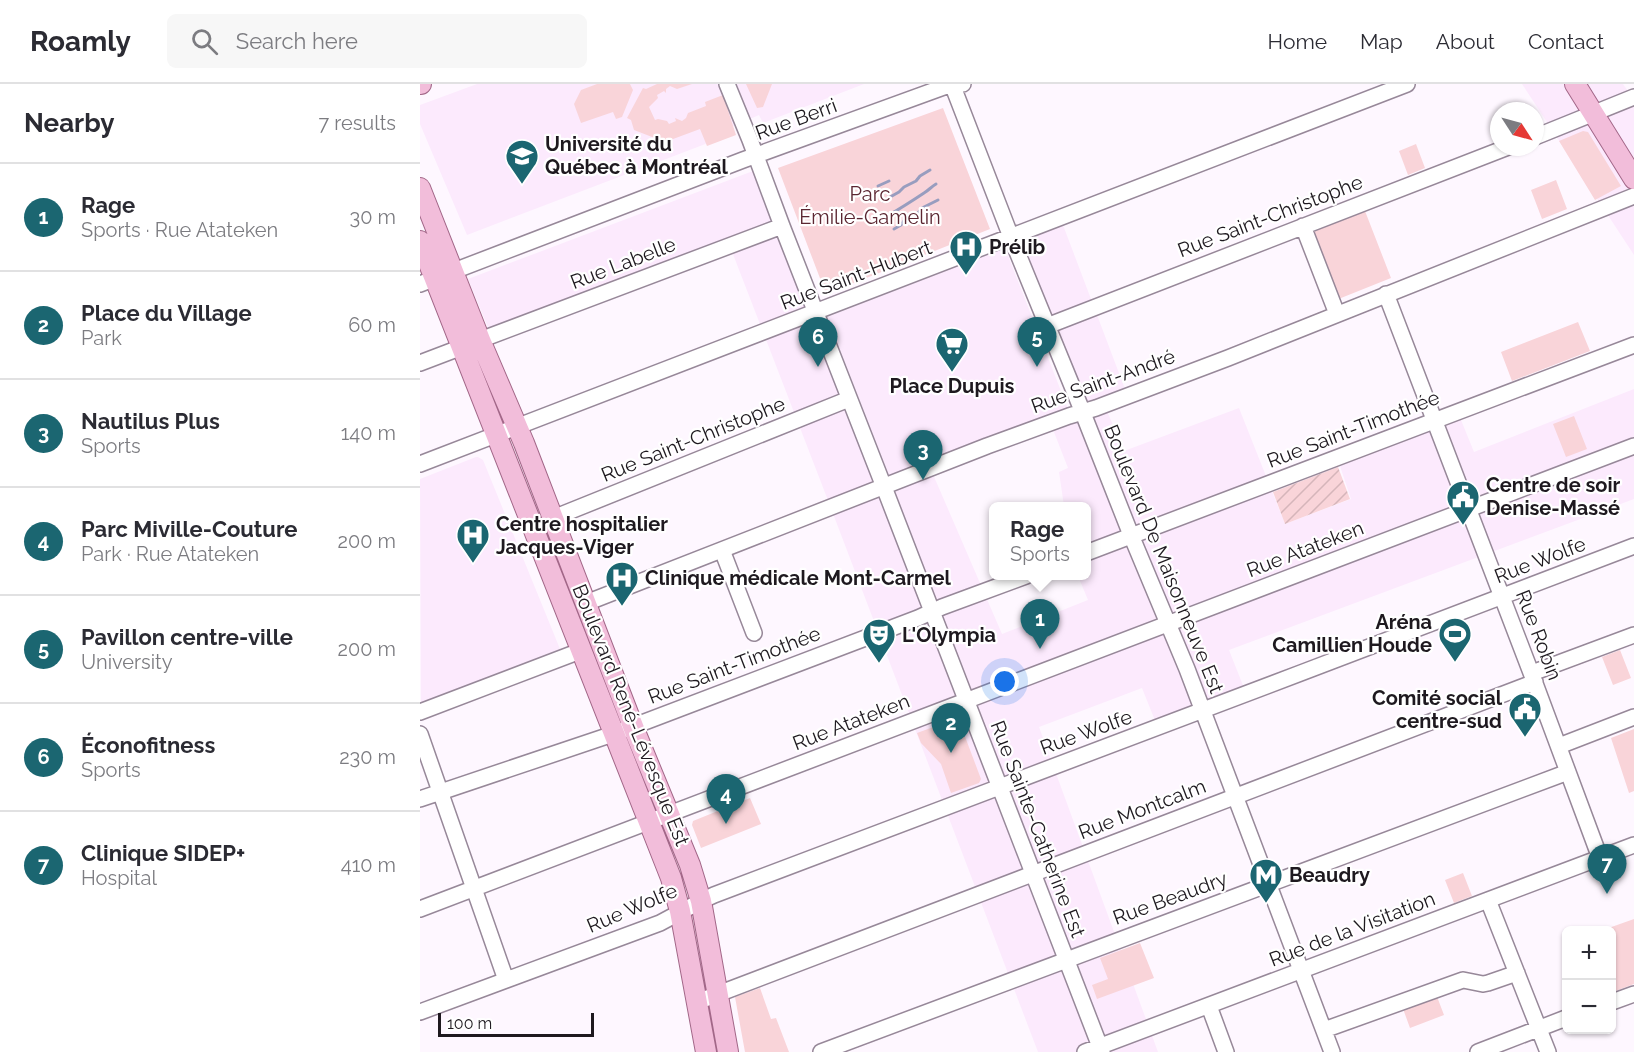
<!DOCTYPE html>
<meta charset="utf-8">
<style>
:root{--surface:#fff;--page:#f7f7f7;--text:#2b2b33;--muted:#7c7c81;--line:#e1e1e2;--accent:#1b6671}
body{margin:0;font-family:Raleway,sans-serif;background:var(--page);color:var(--text)}
.controls{position:absolute;right:18px;bottom:18px;display:grid;overflow:hidden;border-radius:9px;box-shadow:0 2px 4px #0004}
.controls button{width:54px;height:54px;display:grid;place-items:center;padding:0;border:0;border-bottom:2px solid var(--line);background:var(--surface);color:var(--text);font:30px sans-serif}
.compass{position:absolute;left:1070px;top:18px;width:54px;height:54px;border-radius:50%;background:var(--surface);box-shadow:0 2px 4px #0004;rotate:126deg}
.scale{position:absolute;left:18px;bottom:15px;width:156px;box-sizing:border-box;padding-left:6px;border:3px solid #1e191f;border-top:0;font-size:16px;line-height:21px;white-space:nowrap;color:#1e191f;-webkit-text-stroke:4px #fff;paint-order:stroke}
.you{position:absolute;left:585px;top:598px;width:21px;height:21px;margin:-15px;border:4px solid #fff;border-radius:50%;background:#1a73e8;box-shadow:0 0 0 9px #1a73e833}
.badge{display:grid;place-items:center;width:39px;height:39px;border-radius:50%;background:var(--accent);color:#fff;font-size:20px;font-weight:700}
.pin{position:absolute;translate:-50% -50px;filter:drop-shadow(0 2px 3px #0008)}
.pin::after{content:'';position:absolute;top:32px;width:21px;height:18px;background:inherit;clip-path:polygon(0 0,100% 0,50% 100%)}
.popup{position:absolute;left:569px;top:418px;width:102px;height:78px;box-sizing:border-box;display:grid;place-content:center;border-radius:9px;background:var(--surface);filter:drop-shadow(0 2px 4px #0005);font-size:20px;white-space:nowrap;color:var(--muted)}
.popup b{font-size:22px;color:var(--text)}
.popup::after{content:'';position:absolute;left:50%;top:100%;margin-left:-12px;border:12px solid transparent;border-top-color:var(--surface)}
.list{margin:0;padding:0;list-style:none}
h2{display:flex;justify-content:space-between;align-items:center;height:78px;margin:0;padding:0 24px;font-size:26px}
h2 small{font-size:20px;font-weight:400;color:var(--muted)}
.list li{display:grid;grid-template-columns:39px 1fr auto;gap:18px;align-items:center;box-sizing:border-box;height:108px;padding:0 24px;border-top:2px solid var(--line)}
.list b{display:block;font-size:22px;white-space:nowrap}
.list p{margin:0;font-size:20px;white-space:nowrap;color:var(--muted)}
.list em{font-size:20px;font-style:normal;color:var(--muted)}
.icon{flex:none;width:33px;height:33px;fill:none;stroke:currentColor;stroke-width:2;stroke-linecap:round;stroke-linejoin:round}
.map{position:relative;flex:none;width:1214px;height:968px;overflow:hidden}
header{display:flex;align-items:center;gap:36px;box-sizing:border-box;height:84px;padding:0 30px;background:var(--surface);border-bottom:2px solid var(--line)}
header strong{font-size:28px}
nav{display:flex;gap:33px;margin-inline-start:auto;font-size:21px}
.search{width:420px;height:54px;background:var(--page);display:flex;align-items:center;gap:15px;box-sizing:border-box;padding:0 21px;border-radius:9px;color:var(--muted);font-size:22px}
main{display:flex}
aside{flex:1;background:var(--surface)}
.map>svg:first-child{display:block}
.built{fill:#fceafd}
.park{fill:#f9d4d9}
.garden{fill:url(#garden-furrows)}
.lines{fill:none;stroke-linecap:round;stroke-linejoin:round}
.stream{stroke:#989dbf;stroke-width:3}
.minor-casing{stroke:#978899;stroke-width:18}
.major-casing{stroke:#a26788;stroke-width:22}
.minor{stroke:#fff;stroke-width:15}
.major{stroke:#f2bdda;stroke-width:20}
.labels{text-anchor:middle;stroke-width:4.5;stroke-linejoin:round;paint-order:stroke}
.street-label{font-size:20px;fill:#1e191f;stroke:#fff}
.poi-label{font-size:20px;font-weight:bold;fill:#1e191f;stroke:#fff;text-anchor:start}
.park-label{font-size:20px;fill:#5b2631;stroke:#fff}
</style>
<header>
<strong>Roamly</strong>
<div class="search"><svg class="icon" aria-label="search" viewBox="0 0 24 24"><circle cx="10" cy="10" r="6"/><path d="M15 15l6 6"/></svg>Search here</div>
<nav><a>Home</a><a>Map</a><a>About</a><a>Contact</a></nav>
</header>
<main>
<aside>
<h2>Nearby<small>7 results</small></h2>
<ul class="list">
<li><span class="badge">1</span><div><b>Rage</b><p>Sports · Rue Atateken</p></div><em>30 m</em></li>
<li><span class="badge">2</span><div><b>Place du Village</b><p>Park</p></div><em>60 m</em></li>
<li><span class="badge">3</span><div><b>Nautilus Plus</b><p>Sports</p></div><em>140 m</em></li>
<li><span class="badge">4</span><div><b>Parc Miville-Couture</b><p>Park · Rue Atateken</p></div><em>200 m</em></li>
<li><span class="badge">5</span><div><b>Pavillon centre-ville</b><p>University</p></div><em>200 m</em></li>
<li><span class="badge">6</span><div><b>Éconofitness</b><p>Sports</p></div><em>230 m</em></li>
<li><span class="badge">7</span><div><b>Clinique SIDEP+</b><p>Hospital</p></div><em>410 m</em></li>
</ul>
</aside>
<div class="map">
<svg width="1214" height="968" viewBox="0 0 1214 968">
<defs>
<pattern id="garden-furrows" width="10" height="10" patternUnits="userSpaceOnUse" patternTransform="scale(1.5)"><rect width="10" height="10" fill="#f9d4d9"/><path d="M-1 1l2-2M0 10L10 0M9 11l2-2" fill="none" stroke="#d5b5ba"/></pattern>
</defs>
<rect width="100%" height="100%" fill="#fef7ff"/>
<path class="built" d="M57,0H444L343,39L339,31L309,44V51L47,151L0,40V21Z
M1102,0H1203L1214,16V171Z
M333,87L456,401L409,419L311,165L74,258L48,195Z
M643,141L705,305L666,320L601,157Z
M585,164L648,325L470,394L407,233Z
M1214,305V415L809,566L824,604L736,639L722,604L619,643L738,968H618L412,427L512,388L582,550L668,516L658,492H666V422H644L639,388L648,384L632,343L687,327L704,367L819,324L865,440L931,415L920,382L1039,331L1054,368Z
M56,373H58L63,376L140,565L1,619L0,395Z"/>
<path class="park" d="M177,0H210L213,6L202,33L196,35L193,28L161,39L154,20L161,6Z
M237,0H272L257,5L250,2L246,5V9L244,7L237,11L238,14L229,23L235,36L238,35L247,37L249,40L256,37L255,34L262,37L266,34L268,29L286,22L285,18L303,11L316,51L287,62L280,45L245,58L214,46L211,36L207,34L223,4L226,5Z
M326,0H352L343,23L337,24Z
M523,24L570,145L406,210L358,84Z
M1163,47L1168,48L1201,102L1175,116L1139,57Z
M996,60L1005,84L988,91L979,67Z
M1136,96L1147,125L1122,135L1111,106Z
M945,127L971,194L916,216L890,149Z
M1158,238L1170,267L1092,297L1081,268Z
M1154,332L1167,365L1146,373L1133,340Z
M1200,566L1211,594L1193,601L1182,573Z
M538,634L561,695L559,699L531,709L521,680L501,659L497,649Z
M1214,645V707L1209,709L1191,654Z
M330,714L341,740L281,764L272,741L273,737Z
M1043,789L1052,812L1034,819L1025,796Z
M1214,835V900L1193,908L1192,846H1183Z
M720,859L734,894L677,915L672,901L688,895L680,874Z
M340,904L351,935L356,934L369,968H325L315,913Z
M1016,910L1024,931L990,944L982,922Z"/>
<path class="garden" d="M918,383L930,415L865,440L853,408Z"/>
<g class="lines">
<path class="stream" d="M458,102L469,97
M463,117L479,108L484,103L496,97L500,92L510,86
M469,131C481,124 492,117 504,109C509,106 511,103 516,100
M474,145L481,141L485,135L498,129L502,124L518,116"/>
<g class="minor-casing">
<path id="minor" d="M307,0L330,56L362,142L464,403L682,968
M532,0L591,153L659,319L711,451L767,585L912,968
M1115,53L1214,13
M883,142L917,230
M0,200L323,76L532,0H543
M966,210L1110,586L1180,774
M627,242L1088,63
M60,256L362,142
M0,279L42,263
M0,380L987,0
M133,434L429,315
M302,466L334,549
M666,469L1214,261
M166,519L567,362L649,332L676,324L808,274L1214,112
M1112,589L1214,551
M0,628L160,567
M0,650L86,896
M1139,662L1214,633
M0,715L193,650L498,534L522,523L606,492
M1068,816L1128,968
M0,825L1214,362
M277,918L1115,598
M1192,918L1214,910
M789,922L806,968
M0,928L240,839L281,817L294,811C600,694 908,580 1214,462
M904,946L1043,896L1063,900L1068,899L1097,889
M401,968L1148,688
M665,968L1214,761
M1058,968L1146,934"/>
</g>
<g class="major-casing">
<path id="major" d="M0,0H1
M1155,0L1214,95
M0,104L60,256L104,359L216,650L270,781L281,817L308,968
M0,157L251,794L260,827L286,968"/>
</g>
<use href="#minor" class="minor"/>
<use href="#major" class="major"/>
</g>
<defs>
<g id="university-pin" transform="scale(1.725)"><path d="M0 17L-7.5 6A9.5 9.5 0 1 1 7.5 6Z" fill="#1b6671" stroke="#fff"/><path d="M0-5L7-2L0 1L-7-2ZM-4 1L0 2.5L4 1V4Q0 6-4 4Z" fill="#fff"/></g>
<g id="hospital-pin" transform="scale(1.725)"><path d="M0 17L-7.5 6A9.5 9.5 0 1 1 7.5 6Z" fill="#1b6671" stroke="#fff"/><path d="M-5-5h3v3.5h4V-5h3V5h-3V1.5h-4V5h-3Z" fill="#fff"/></g>
<g id="supermarket-pin" transform="scale(1.725)"><path d="M0 17L-7.5 6A9.5 9.5 0 1 1 7.5 6Z" fill="#1b6671" stroke="#fff"/><path d="M-6-5.5h2.5l.6 2H6L4.5 2H-2.5L-4.4-4H-6ZM-1.5 3.2a1.3 1.3 0 1 0 .1 0ZM3 3.2a1.3 1.3 0 1 0 .1 0Z" fill="#fff"/></g>
<g id="civic-pin" transform="scale(1.725)"><path d="M0 17L-7.5 6A9.5 9.5 0 1 1 7.5 6Z" fill="#1b6671" stroke="#fff"/><path d="M-.6-6.5H3V-4.5H.6V-3L4-1V1h2V6H-6V1h2V-1L-.6-3ZM-1.2 2.5V6h2.4V2.5Z" fill="#fff"/></g>
<g id="stadium-pin" transform="scale(1.725)"><path d="M0 17L-7.5 6A9.5 9.5 0 1 1 7.5 6Z" fill="#1b6671" stroke="#fff"/><path d="M0-5a6.5 5 0 1 0 0 10a6.5 5 0 1 0 0-10ZM-3.5-1.8h7v3.6h-7Z" fill="#fff"/></g>
<g id="theatre-pin" transform="scale(1.725)"><path d="M0 17L-7.5 6A9.5 9.5 0 1 1 7.5 6Z" fill="#1b6671" stroke="#fff"/><path d="M-5-5.5Q0-4 5-5.5V0Q5 5 0 6Q-5 5-5 0ZM-3.3-2.5H-1v1.5H-3.3ZM1-2.5H3.3v1.5H1ZM-2.8 1Q0 5.5 2.8 1Z" fill="#fff"/></g>
<g id="metro-pin" transform="scale(1.725)"><path d="M0 17L-7.5 6A9.5 9.5 0 1 1 7.5 6Z" fill="#1b6671" stroke="#fff"/><path d="M-5.5 5V-5H-3L0 0L3-5H5.5V5H3V-.5L0 4L-3-.5V5Z" fill="#fff"/></g>
</defs>
<g fill-rule="evenodd">
<use href="#university-pin" x="102" y="72"/>
<use href="#hospital-pin" x="546" y="163"/>
<use href="#supermarket-pin" x="532" y="260"/>
<use href="#civic-pin" x="1043" y="413"/>
<use href="#hospital-pin" x="53" y="451"/>
<use href="#hospital-pin" x="202" y="494"/>
<use href="#stadium-pin" x="1035" y="550"/>
<use href="#theatre-pin" x="459" y="551"/>
<use href="#civic-pin" x="1105" y="625"/>
<use href="#metro-pin" x="846" y="791"/>
</g>
<g class="labels">
<g class="street-label">
<text transform="translate(376 35) rotate(-20)" y="7">Rue Berri</text>
<text transform="translate(850 132) rotate(-21)" y="7">Rue Saint-Christophe</text>
<text transform="translate(203 179) rotate(-21)" y="7">Rue Labelle</text>
<text transform="translate(436 191) rotate(-21)" y="7">Rue Saint-Hubert</text>
<text transform="translate(683 297) rotate(-20)" y="7">Rue Saint-André</text>
<text transform="translate(933 345) rotate(-21)" y="7">Rue Saint-Timothée</text>
<text transform="translate(273 355) rotate(-22)" y="7">Rue Saint-Christophe</text>
<text transform="translate(885 465) rotate(-21)" y="7">Rue Atateken</text>
<text transform="translate(744 475) rotate(68)" y="7">Boulevard De Maisonneuve Est</text>
<text transform="translate(1120 476) rotate(-21)" y="7">Rue Wolfe</text>
<text transform="translate(1119 551) rotate(69)" y="7">Rue Robin</text>
<text transform="translate(314 581) rotate(-21)" y="7">Rue Saint-Timothée</text>
<text transform="translate(211 631) rotate(68)" y="7">Boulevard René-Lévesque Est</text>
<text transform="translate(431 638) rotate(-21)" y="7">Rue Atateken</text>
<text transform="translate(666 648) rotate(-20)" y="7">Rue Wolfe</text>
<text transform="translate(722 725) rotate(-21)" y="7">Rue Montcalm</text>
<text transform="translate(618 745) rotate(69)" y="7">Rue Sainte-Catherine Est</text>
<text transform="translate(750 814) rotate(-20)" y="7">Rue Beaudry</text>
<text transform="translate(212 824) rotate(-23)" y="7">Rue Wolfe</text>
<text transform="translate(932 845) rotate(-21)" y="7">Rue de la Visitation</text>
</g>
<g class="poi-label">
<text x="125" y="67">Université du<tspan x="125" dy="23">Québec à Montréal</tspan></text>
<text x="569" y="170">Prélib</text>
<text x="532" y="309" text-anchor="middle">Place Dupuis</text>
<text x="1066" y="408">Centre de soir<tspan x="1066" dy="23">Denise-Massé</tspan></text>
<text x="76" y="447">Centre hospitalier<tspan x="76" dy="23">Jacques-Viger</tspan></text>
<text x="225" y="501">Clinique médicale Mont-Carmel</text>
<text x="1012" y="545" text-anchor="end">Aréna<tspan x="1012" dy="23">Camillien Houde</tspan></text>
<text x="482" y="558">L'Olympia</text>
<text x="1082" y="621" text-anchor="end">Comité social<tspan x="1082" dy="23">centre-sud</tspan></text>
<text x="869" y="798">Beaudry</text>
</g>
<g class="park-label">
<text x="450" y="117">Parc<tspan x="450" dy="23">Émilie-Gamelin</tspan></text>
</g>
</g>
</svg>
<div class="controls">
<button>+</button>
<button>−</button>
</div>
<svg class="compass" viewBox="-18 -18 36 36"><path d="M0-13l5 13h-10z" fill="#e53935"/><path d="M0 13l5-13h-10z" fill="#7c7c81"/></svg>
<div class="scale">100 m</div>
<div class="you"></div>
<div class="pin badge" style="left:620px;top:565px">1</div>
<div class="popup"><b>Rage</b>Sports</div>
<div class="pin badge" style="left:531px;top:669px">2</div>
<div class="pin badge" style="left:503px;top:396px">3</div>
<div class="pin badge" style="left:306px;top:740px">4</div>
<div class="pin badge" style="left:617px;top:283px">5</div>
<div class="pin badge" style="left:398px;top:283px">6</div>
<div class="pin badge" style="left:1187px;top:810px">7</div>
</div>
</main>
